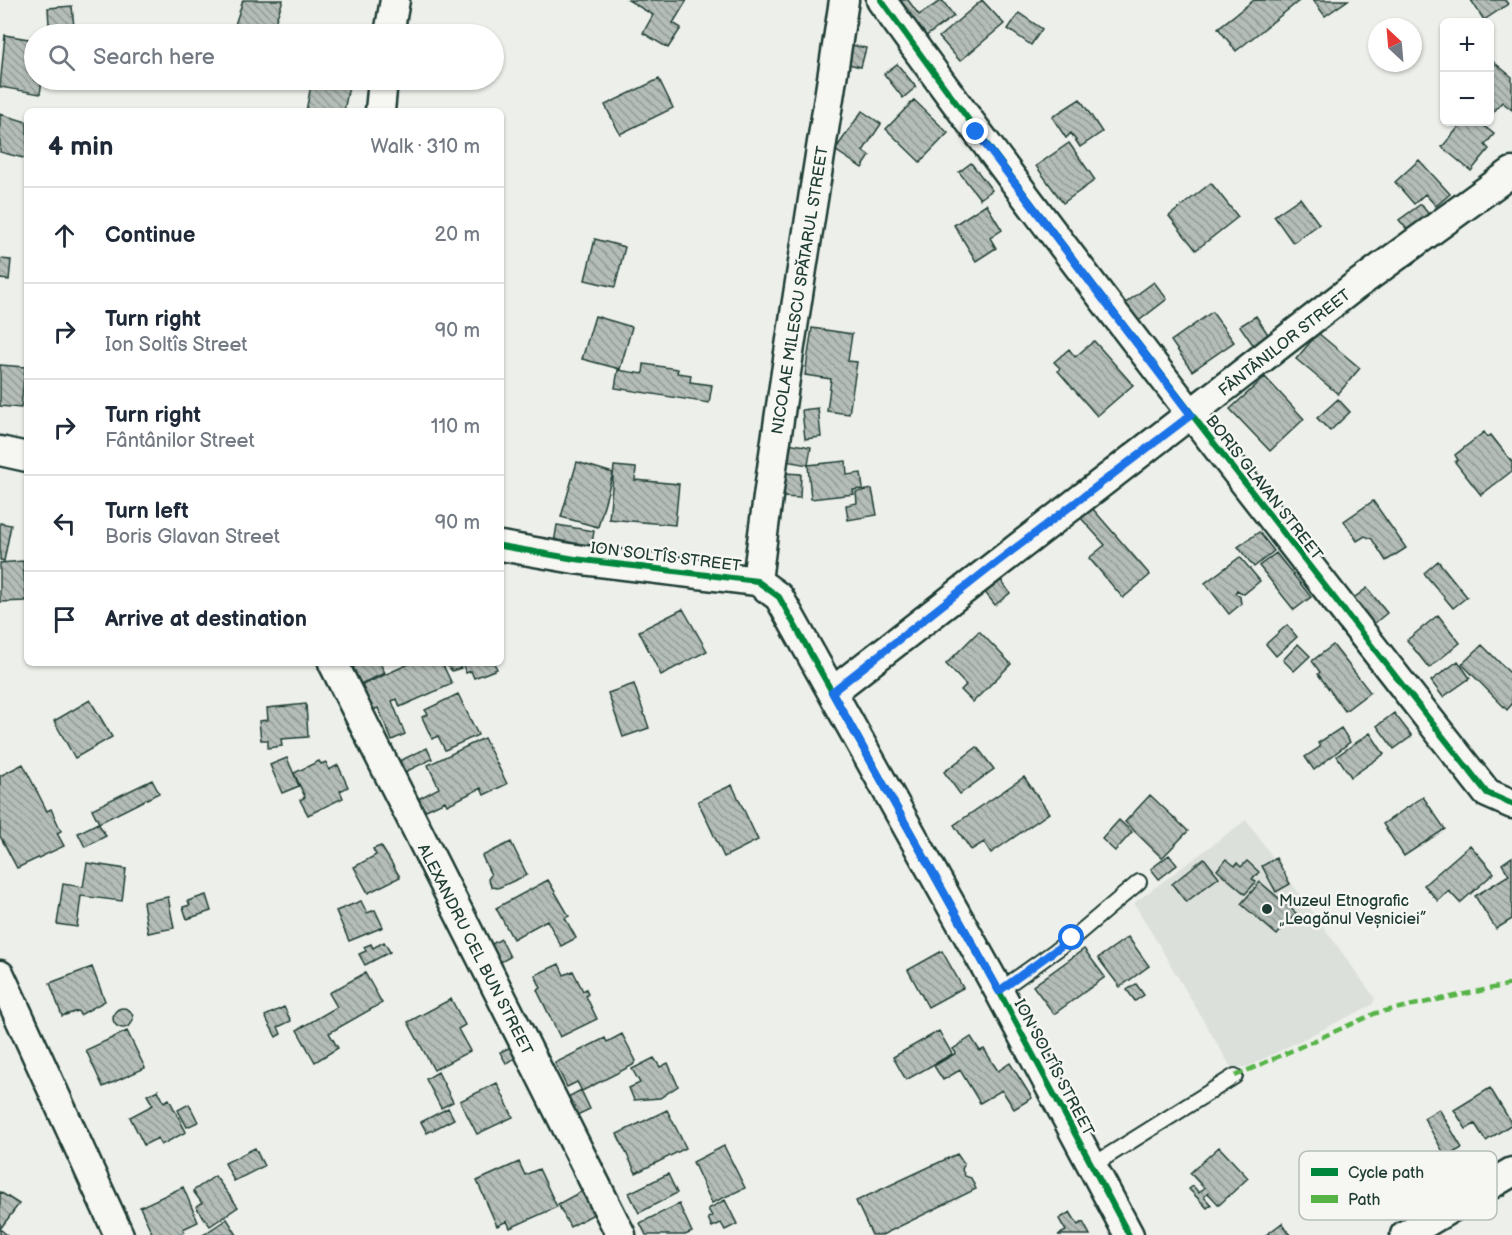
<!DOCTYPE html>
<meta charset="utf-8">
<style>
:root{--surface:#fff;--page:#f2f2f3;--text:#1f2937;--muted:#747a83;--line:#e0e1e3}
body{margin:0;font-family:"Balsamiq Sans",sans-serif;background:var(--page);color:var(--text)}
.controls{position:absolute;right:18px;top:18px;display:grid;overflow:hidden;border-radius:9px;box-shadow:0 2px 4px #0004}
.controls button{width:54px;height:54px;display:grid;place-items:center;padding:0;border:0;border-bottom:2px solid var(--line);background:var(--surface);color:var(--text);font:30px sans-serif}
.compass{position:absolute;left:1368px;top:18px;width:54px;height:54px;border-radius:50%;background:var(--surface);box-shadow:0 2px 4px #0004;rotate:334deg}
.stop{position:absolute;width:18px;height:18px;margin:-14px;border:4px solid #1a73e8;border-radius:50%;background:#fff}
.stop.end{background:#1a73e8;border-color:#fff;box-shadow:0 2px 6px #0008}
.list{margin:0;padding:0;list-style:none}
h2{display:flex;justify-content:space-between;align-items:center;height:78px;margin:0;padding:0 24px;font-size:26px}
h2 small{font-size:20px;font-weight:400;color:var(--muted)}
.list li{display:grid;grid-template-columns:39px 1fr auto;gap:18px;align-items:center;box-sizing:border-box;height:96px;padding:0 24px;border-top:2px solid var(--line)}
.list b{display:block;font-size:22px;white-space:nowrap}
.list p{margin:0;font-size:20px;white-space:nowrap;color:var(--muted)}
.list em{font-size:20px;font-style:normal;color:var(--muted)}
.icon{flex:none;width:33px;height:33px;fill:none;stroke:currentColor;stroke-width:2;stroke-linecap:round;stroke-linejoin:round}
.map{position:relative;flex:none;width:1512px;height:1235px;overflow:hidden}
.search{position:absolute;background:var(--surface);box-shadow:0 2px 4px #0004;left:24px;top:24px;width:480px;height:66px;display:flex;align-items:center;gap:15px;box-sizing:border-box;padding:0 21px;border-radius:33px;color:var(--muted);font-size:22px}
.panel{position:absolute;background:var(--surface);box-shadow:0 2px 4px #0004;left:24px;top:108px;width:480px;height:558px;border-radius:9px}
.map>svg:first-child{display:block}
.built{fill:#dce0db}
.building{fill:url(#building-back-hatch);stroke:#1f3d34;stroke-width:1.5}
.lines{fill:none;stroke-linecap:round;stroke-linejoin:round}
.lane-casing{stroke:#1f3d34;stroke-width:18}
.street-casing{stroke:#1f3d34;stroke-width:33}
.lane{stroke:#f6f6f2;stroke-width:14}
.street{stroke:#f6f6f2;stroke-width:28}
.quiet{stroke:#55b346;stroke-width:4.5;stroke-dasharray:9 4.5;stroke-linecap:butt}
.cycleway-casing{stroke:#f6f6f2;stroke-width:10}
.cycleway{stroke:#00873e;stroke-width:6}
.route{stroke:#1a73e8;stroke-width:8}
.poi-dot{fill:#1f3d34;stroke:#f6f6f2;stroke-width:2}
.labels{text-anchor:middle;stroke-width:5;stroke-linejoin:round;paint-order:stroke}
.street-label{font-size:16px;fill:#1f3d34;stroke:#f6f6f2}
.poi-label{font-size:16px;fill:#1f3d34;stroke:#f6f6f2;text-anchor:start}
.key{fill:#f6f6f2;stroke:#b6beb9;stroke-width:1.5}
.key-label{font-size:16px;fill:#1f3d34}
</style>
<div class="map">
<svg width="1512" height="1235" viewBox="0 0 1512 1235">
<defs>
<pattern id="building-back-hatch" width="6" height="6" patternUnits="userSpaceOnUse" patternTransform="scale(1.5)"><rect width="6" height="6" fill="#b4bdb8"/><path d="M-1 5l2 2M0 0l6 6M5-1l2 2" fill="none" stroke="#929b96"/></pattern>
</defs>
<rect width="100%" height="100%" fill="#edefea"/>
<filter id="ink" filterUnits="userSpaceOnUse"><feTurbulence type="fractalNoise" baseFrequency=".0167" numOctaves="2"/><feDisplacementMap in="SourceGraphic" scale="12" xChannelSelector="R" yChannelSelector="G"/><feConvolveMatrix kernelMatrix="1 2 1 2 8 2 1 2 1" color-interpolation-filters="sRGB"/></filter>
<g filter="url(#ink)">
<path class="built" d="M1246,820L1375,998L1372,1005L1247,1067H1231L1134,903Z"/>
<path class="building" d="M243,0H283L271,34H252L234,28Z
M628,0H687L673,23L681,28L668,48L643,33L653,15Z
M894,0H908L919,15L942,0L954,16L922,39Z
M982,0L1004,24L960,61L939,37Z
M1254,0L1299,1L1236,51L1218,28Z
M1313,0H1348L1325,16Z
M1471,0H1505L1508,4L1484,20Z
M72,6L74,28L55,30L54,24L49,25L48,8Z
M1019,13L1042,29L1031,45L1008,29Z
M5,35L34,40V80H42L40,94L0,87Z
M852,45L866,48L861,67L848,64Z
M1490,59L1512,77V110L1502,102L1492,114L1490,112Z
M897,64L916,87L903,98L884,74Z
M659,79L673,108L620,134L605,105Z
M312,80L350,81L344,111H306Z
M1080,99L1102,132L1080,147L1071,133L1066,138L1052,117Z
M914,100L948,133L920,162L886,129Z
M862,111L881,124L863,151L870,156L862,168L835,150Z
M0,114L27,122V159L0,152Z
M1463,122H1479L1494,134L1485,145L1489,149L1471,171L1442,147Z
M1069,143L1095,180L1063,203L1036,166Z
M1419,160L1450,194L1436,206L1425,194L1414,204L1395,182Z
M971,163L992,190L980,199L959,172Z
M1211,183L1238,217L1196,250L1169,216Z
M1300,198L1319,224L1293,243L1274,216Z
M986,204L1002,230L990,238L996,248L976,261L954,225Z
M1421,204L1430,216L1409,232L1399,220Z
M595,239L625,247L615,287L585,280Z
M0,259L11,260L9,280L0,279Z
M1154,282L1167,299L1136,323L1123,305Z
M1212,312L1234,342L1192,371L1171,341Z
M595,316L632,327L620,369L582,359Z
M1256,316L1271,339L1256,349L1240,326Z
M812,328L852,334L848,361L857,362L849,414L827,411L831,379L805,375Z
M1318,333L1360,368L1338,394L1296,359Z
M1094,341L1133,385L1097,416L1058,371L1060,368L1054,362L1069,349L1075,357Z
M644,364L678,369L677,373L691,375L690,382L712,385L709,403L615,388L618,370L643,374Z
M0,365L25,367L21,408L0,406Z
M1265,377L1304,419L1270,451L1230,409Z
M1338,399L1350,412L1330,431L1317,418Z
M818,408L821,437L805,439L802,410Z
M1484,432L1487,437L1491,435L1512,462V471L1481,495L1455,462L1458,460L1455,455Z
M788,443L811,447L808,465L785,461Z
M846,461L847,475L861,473L863,489L853,490L854,494L811,499L808,465Z
M577,462L613,473L598,527L561,517Z
M614,466L636,468L635,480L679,484L675,525L609,519Z
M784,473L801,474L800,498L782,497Z
M872,489L877,515L848,520L846,505L857,503L856,492Z
M1373,501L1406,548L1386,561L1372,539L1365,536L1357,541L1344,521Z
M1092,508L1150,575L1123,598L1089,558L1105,545L1081,518Z
M0,523L11,525L4,561L0,560Z
M557,525L594,531L591,549L554,543Z
M1259,532L1274,551L1254,567L1238,547Z
M1276,553L1311,597L1294,610L1259,566Z
M1240,557L1260,581L1244,594L1237,590L1235,593L1240,597L1241,604L1229,614L1205,583Z
M23,561L26,601L0,602V563Z
M1438,561L1467,597L1453,608L1424,573Z
M1000,579L1010,593L995,605L984,591Z
M1367,588L1387,613L1370,627L1350,601Z
M683,609L707,651L661,675L639,631Z
M1438,615L1460,643L1429,668L1407,640Z
M1287,625L1297,637L1276,656L1266,644Z
M979,631L1011,664L973,702L961,690L966,685L946,664Z
M1298,644L1310,656L1294,671L1283,660Z
M1333,645L1370,692L1345,711L1318,674L1320,672L1312,661Z
M1482,645L1512,675V704L1507,710L1462,664Z
M1458,661L1470,678L1443,697L1431,681Z
M362,663H380L385,673L360,684L353,667Z
M411,663H442L452,684L400,707L397,699L392,701L405,734L392,740L378,708L373,710L362,685Z
M445,663H459L461,668L452,671Z
M462,663H494L497,669L474,678L471,671L466,673Z
M634,684L649,728L623,737L608,693Z
M458,694L478,735L445,750L438,736L432,739L422,717L428,714L425,710Z
M90,700L112,737L75,758L54,721Z
M306,704L308,737L281,739L282,746L268,748V740H261L259,721L268,720L267,708Z
M1394,713L1412,736L1394,749L1377,726Z
M1341,728L1350,742L1314,770L1305,757L1320,747L1318,743Z
M1370,733L1384,754L1351,777L1337,756Z
M484,738L507,784L484,795L481,788L447,805L445,801L424,811L418,799L439,788L428,765Z
M977,747L994,769L960,794L944,772Z
M427,748L432,759L403,773L397,762Z
M287,758L299,786L282,793L270,765Z
M319,761L321,764L326,762L329,770L338,765L348,787L340,791L343,798L308,815L300,800L305,797L294,773Z
M23,764L47,811L51,809L61,831L57,833L64,846L17,868L0,836V776Z
M1024,777L1049,813L991,853L984,842L971,850L954,825Z
M152,780L159,793L99,823L92,809Z
M732,785L758,840L724,857L698,801Z
M1150,795L1188,831L1162,858L1125,822Z
M1423,797L1445,829L1404,856L1383,824Z
M1119,820L1132,832L1115,851L1102,839Z
M98,823L106,836L85,847L78,833Z
M511,842L527,875L498,888L492,887L488,879L491,875L482,856Z
M1470,845L1494,873L1460,903L1449,891L1438,901L1424,885Z
M381,846L400,877L368,893L354,867L376,855L373,849Z
M1169,855L1177,865L1159,879L1151,869Z
M1512,857V919L1496,929L1475,896L1509,875L1502,864Z
M1204,858L1219,877L1186,902L1172,884Z
M1276,858L1290,884L1276,892L1262,866Z
M1226,859L1235,866L1237,863L1241,867L1247,861L1259,872L1252,879L1256,882L1245,894L1217,870Z
M87,863L126,869L122,901L81,896L77,927L57,924L63,884L83,887Z
M548,880L569,916L565,918L576,938L561,946L547,920L513,939L496,908Z
M1260,882L1296,913L1277,935L1241,904Z
M206,895L211,911L187,919L183,907L190,905L188,901Z
M168,897L174,928L148,933L143,902Z
M361,901L367,913L375,910L383,927L349,941L336,911Z
M1128,937L1149,966L1120,987L1098,958Z
M501,939L510,957L499,963L490,945Z
M384,942L390,952L365,965L359,954L366,951L364,947L371,944L373,948Z
M1084,949L1105,977L1054,1014L1033,986Z
M942,951L963,988L928,1007L908,970Z
M559,964L564,975L573,971L583,991L586,989L588,994L586,996L597,1019L560,1037L537,990L541,988L535,975Z
M92,967L105,1001L80,1015L78,1011L62,1016L50,983Z
M365,973L382,1003L329,1033L338,1048L315,1062L297,1030L337,1007L329,993Z
M1136,984L1144,995L1135,1001L1127,990Z
M451,999L465,1025L458,1029L470,1051L434,1070L408,1022Z
M284,1007L291,1021L278,1027L281,1034L276,1037L265,1016Z
M113 1018a10 10 0 1 1 20 0a10 10 0 1 1-20 0Z
M127,1031L145,1068L103,1087L86,1050Z
M939,1031L952,1054L906,1080L893,1057Z
M622,1034L636,1061L633,1065L582,1091L577,1082L567,1087L555,1063L605,1038L607,1042Z
M971,1037L980,1051L984,1049L998,1071L1010,1063L1032,1098L1014,1109L1002,1090L980,1103L960,1070L943,1080L934,1066L956,1053L953,1049Z
M511,1047L516,1058L506,1063L500,1052Z
M654,1058L660,1067L668,1063L678,1086L660,1098L634,1100L629,1088L640,1083L632,1069Z
M438,1072L453,1102L441,1108L426,1079Z
M497,1083L513,1117L477,1134L460,1101Z
M1490,1088L1512,1124L1486,1141L1475,1124L1466,1129L1454,1110Z
M158,1090L164,1102L169,1099L186,1132L161,1145L158,1138L144,1145L130,1117L153,1105L147,1095Z
M581,1090L590,1109L575,1116L566,1098Z
M189,1104L198,1122L187,1127L178,1110Z
M448,1108L454,1119L427,1133L421,1122Z
M1439,1109L1462,1148L1446,1157L1424,1118Z
M667,1110L686,1148L636,1173L617,1134Z
M724,1146L745,1188L712,1203L693,1162Z
M1219,1147L1248,1178L1219,1205L1208,1193L1204,1197L1211,1205L1207,1208L1189,1189L1193,1186L1199,1193L1204,1188L1190,1173Z
M255,1148L264,1166L234,1181L225,1163Z
M957,1154L964,1164L962,1170L965,1176L971,1178L976,1189L882,1235H872L856,1201Z
M519,1162L525,1175L539,1169L557,1207L510,1228L507,1221L497,1226L477,1181Z
M668,1174L677,1193L639,1213L629,1193Z
M215,1176L238,1207L210,1226L196,1207L202,1203L193,1191Z
M183,1187L198,1222L183,1229L184,1232L179,1235H153L140,1207Z
M582,1191L594,1214L570,1227L558,1204Z
M0,1192L19,1204L0,1229L7,1235H0Z
M725,1200L737,1224L725,1230L721,1223L712,1227L708,1218L712,1216L708,1209Z
M679,1204L692,1232L685,1235H646L640,1223Z
M1070,1212L1078,1225L1083,1222L1090,1235H1058L1066,1231L1059,1219Z
M227,1219L237,1235H203Z
M1282,1223L1290,1235H1266Z"/>
<g class="lines">
<g class="lane-casing">
<path id="lane" d="M999,991L1073,938L1139,882
M1093,1165L1235,1076"/>
</g>
<g class="street-casing">
<path id="street" d="M881,0C1076,270 1282,531 1487,793L1512,804
M389,34L395,0
M380,111L383,80
M0,451L27,457
M501,546L575,559L757,581L779,597L999,991L1129,1235
M757,581C781,387 815,194 844,0
M333,663L621,1235
M832,692L1354,287L1512,172
M0,975L119,1235
M1405,1235L1512,1172"/>
</g>
<use href="#lane" class="lane"/>
<use href="#street" class="street"/>
<path class="quiet" d="M1235,1076L1376,1013L1512,984"/>
<g class="cycleway-casing">
<path id="cycleway" d="M881,0C1076,270 1282,531 1487,793L1512,804
M501,546L575,559L757,581L779,597L999,991L1129,1235"/>
</g>
<use href="#cycleway" class="cycleway"/>
</g>
</g>
<g class="lines" filter="url(#ink)">
<path class="route" d="M976,132L1191,415L997,562L832,692L999,991L1072,938"/>
</g>
<circle class="poi-dot" cx="1267" cy="909" r="6"/>
<g class="labels">
<g class="street-label">
<text transform="translate(799 290) rotate(-81)" y="6">NICOLAE MILESCU SPĂTARUL STREET</text>
<text transform="translate(1284 342) rotate(-38)" y="6">FÂNTÂNILOR STREET</text>
<text transform="translate(1265 487) rotate(52)" y="6">BORIS GLAVAN STREET</text>
<text transform="translate(666 556) rotate(7)" y="6">ION SOLTÎS STREET</text>
<text transform="translate(476 949) rotate(63)" y="6">ALEXANDRU CEL BUN STREET</text>
<text transform="translate(1055 1067) rotate(62)" y="6">ION SOLTÎS STREET</text>
</g>
<g class="poi-label">
<text x="1279" y="906">Muzeul Etnografic<tspan x="1279" dy="18">„Leagănul Veșniciei”</tspan></text>
</g>
</g>
<rect x="1299" y="1151" width="198" height="69" rx="9" class="key"/>
<rect x="1311" y="1168" width="27" height="8" fill="#00873e"/>
<rect x="1311" y="1195" width="27" height="8" fill="#55b346"/>
<g class="key-label">
<text x="1348" y="1178">Cycle path</text>
<text x="1348" y="1205">Path</text>
</g>
</svg>
<div class="controls">
<button>+</button>
<button>−</button>
</div>
<svg class="compass" viewBox="-18 -18 36 36"><path d="M0-13l5 13h-10z" fill="#e53935"/><path d="M0 13l5-13h-10z" fill="#747a83"/></svg>
<div class="stop" style="left:1072px;top:938px"></div>
<div class="stop end" style="left:976px;top:132px"></div>
<div class="search"><svg class="icon" aria-label="search" viewBox="0 0 24 24"><circle cx="10" cy="10" r="6"/><path d="M15 15l6 6"/></svg>Search here</div>
<section class="panel">
<h2>4 min<small>Walk · 310 m</small></h2>
<ul class="list">
<li><svg class="icon" aria-label="ahead" viewBox="0 0 24 24"><path d="M12 20V5M6 11l6-6 6 6"/></svg><div><b>Continue</b></div><em>20 m</em></li>
<li><svg class="icon" aria-label="right" viewBox="0 0 24 24"><path d="M7 20v-9h11M14 6l5 5-5 5"/></svg><div><b>Turn right</b><p>Ion Soltîs Street</p></div><em>90 m</em></li>
<li><svg class="icon" aria-label="right" viewBox="0 0 24 24"><path d="M7 20v-9h11M14 6l5 5-5 5"/></svg><div><b>Turn right</b><p>Fântânilor Street</p></div><em>110 m</em></li>
<li><svg class="icon" aria-label="left" viewBox="0 0 24 24"><path d="M17 20v-9H6M10 6l-5 5 5 5"/></svg><div><b>Turn left</b><p>Boris Glavan Street</p></div><em>90 m</em></li>
<li><svg class="icon" aria-label="arrive" viewBox="0 0 24 24"><path d="M6 21V4h12l-3 4 3 4H6"/></svg><div><b>Arrive at destination</b></div></li>
</ul>
</section>
</div>
